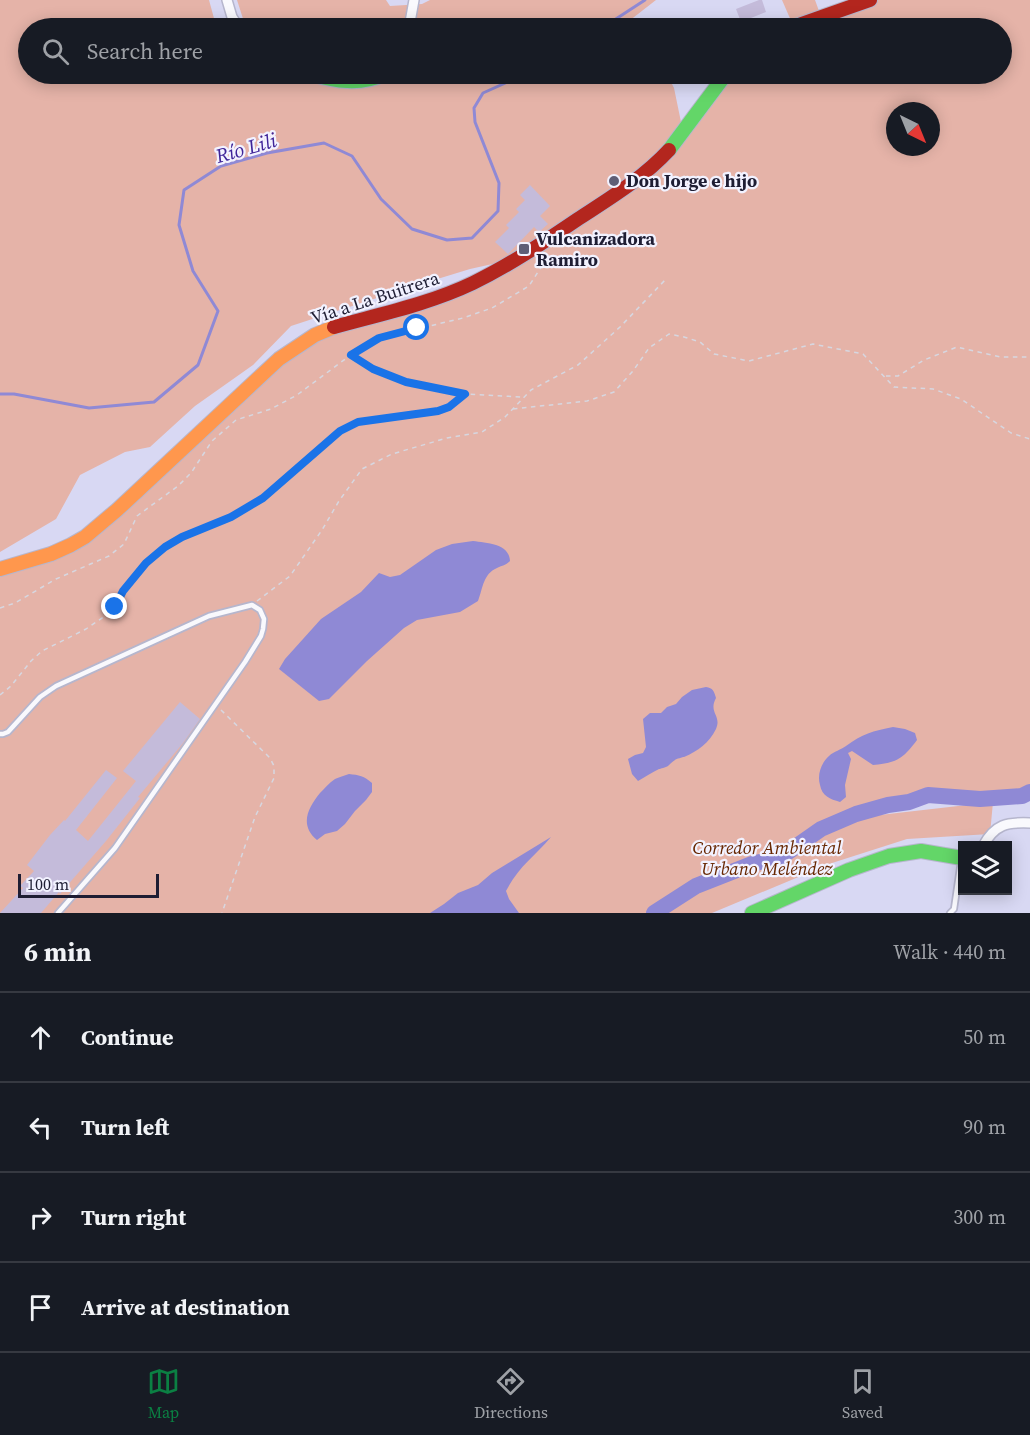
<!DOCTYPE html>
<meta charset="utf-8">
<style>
:root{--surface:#171b24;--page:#242831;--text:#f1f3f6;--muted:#9ea1a6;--line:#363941;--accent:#0b8043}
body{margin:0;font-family:"Source Serif 4",serif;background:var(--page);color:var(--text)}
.controls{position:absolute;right:18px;bottom:18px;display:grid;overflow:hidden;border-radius:0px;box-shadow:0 3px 15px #0003}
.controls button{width:54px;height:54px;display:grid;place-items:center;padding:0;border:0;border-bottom:2px solid var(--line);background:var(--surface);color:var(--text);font:30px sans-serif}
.compass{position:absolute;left:886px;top:102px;width:54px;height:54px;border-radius:50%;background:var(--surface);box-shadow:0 3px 15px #0003;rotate:137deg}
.scale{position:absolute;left:18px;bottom:15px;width:141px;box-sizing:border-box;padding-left:6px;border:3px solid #1e1d33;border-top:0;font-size:16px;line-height:21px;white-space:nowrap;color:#1e1d33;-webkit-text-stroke:4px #f2f2ff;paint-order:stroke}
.stop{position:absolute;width:18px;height:18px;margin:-14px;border:4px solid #1a73e8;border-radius:50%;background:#fff}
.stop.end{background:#1a73e8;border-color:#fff;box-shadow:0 2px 6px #0008}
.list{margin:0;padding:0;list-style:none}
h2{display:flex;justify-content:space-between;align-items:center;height:78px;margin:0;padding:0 24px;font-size:26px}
h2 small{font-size:20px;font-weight:400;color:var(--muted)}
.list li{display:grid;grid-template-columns:39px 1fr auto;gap:18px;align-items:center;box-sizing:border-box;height:90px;padding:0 24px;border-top:2px solid var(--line)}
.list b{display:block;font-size:22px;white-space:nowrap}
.list em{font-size:20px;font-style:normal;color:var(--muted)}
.icon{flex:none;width:33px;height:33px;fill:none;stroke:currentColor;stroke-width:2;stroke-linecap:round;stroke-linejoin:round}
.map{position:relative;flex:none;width:1030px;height:913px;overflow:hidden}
.search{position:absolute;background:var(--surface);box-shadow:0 3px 15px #0003;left:18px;right:18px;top:18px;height:66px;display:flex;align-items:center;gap:15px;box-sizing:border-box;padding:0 21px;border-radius:33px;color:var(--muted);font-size:22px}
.sheet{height:438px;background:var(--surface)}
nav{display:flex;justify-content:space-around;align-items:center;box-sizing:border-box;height:84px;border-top:2px solid var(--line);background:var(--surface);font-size:16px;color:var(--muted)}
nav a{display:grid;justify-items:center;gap:3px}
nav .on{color:var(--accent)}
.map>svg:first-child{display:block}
.green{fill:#e5b3a8;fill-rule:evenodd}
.water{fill:#8f89d5}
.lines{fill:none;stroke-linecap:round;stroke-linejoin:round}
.stream{stroke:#8f89d5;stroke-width:3}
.river{stroke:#8f89d5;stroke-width:16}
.building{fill:#c4bbda}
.lane-casing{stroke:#b6b6cd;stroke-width:8}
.street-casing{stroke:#b6b6cd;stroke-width:12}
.fast-casing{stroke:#b6b6cd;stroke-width:16}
.slow-casing{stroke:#b6b6cd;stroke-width:16}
.jam-casing{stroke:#b6b6cd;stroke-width:16}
.path{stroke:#d7d7e0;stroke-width:1.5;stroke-dasharray:4.5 4.5;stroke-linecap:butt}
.lane{stroke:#f9f9fd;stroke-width:4.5}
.street{stroke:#f9f9fd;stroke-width:9}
.fast{stroke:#63d668;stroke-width:14}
.slow{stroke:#ff974d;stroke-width:14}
.jam{stroke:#b3261e;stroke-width:14}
.route{stroke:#1a73e8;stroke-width:8}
.poi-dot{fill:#5f5e76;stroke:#f2f2ff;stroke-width:2}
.labels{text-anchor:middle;stroke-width:4.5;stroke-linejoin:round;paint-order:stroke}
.poi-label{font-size:18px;font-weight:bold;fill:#1e1d33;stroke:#f2f2ff;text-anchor:start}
.street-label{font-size:18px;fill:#1e1d33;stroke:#f2f2ff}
.park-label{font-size:18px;font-style:italic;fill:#672600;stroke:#f2f2ff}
.water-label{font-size:20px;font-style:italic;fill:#3f2498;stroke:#f2f2ff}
</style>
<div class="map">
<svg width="1030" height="913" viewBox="0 0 1030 913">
<rect width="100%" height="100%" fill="#d8d8f3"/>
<path class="green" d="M0,0H209L215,22L219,28H28V74H667L674,88L681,122L659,152L629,176L549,230L497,263L470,269L395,292L291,326L253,365L195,406L150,447L125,452L80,475L56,519L0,552Z
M237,0H386L390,6L422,4L430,0H656L620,28H246Z
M782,0H815L819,11L792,23Z
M870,0H1030V792L1022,796L980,799L928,795L909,802L888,805L856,814L845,819L993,802L990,834L907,839L832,863L712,913H0V569L61,550L297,346L473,283L637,180L726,74H1002V28H790ZM895,111H931V147H895Z"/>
<path class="water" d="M473,541C486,543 509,543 510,561C505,566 503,565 497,568C483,574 483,588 478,601L460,612L417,620L404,628L367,661L329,699L319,701L279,669L285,659L321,619L361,592L379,573L390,577L400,575L436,550L452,544Z
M706,687C713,688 714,691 716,698C708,713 722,715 716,729C709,743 698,751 684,757C683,757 676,759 675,760C672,762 670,764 668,766C666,767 660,769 659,769C651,773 645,777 638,781L632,774L628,759L635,755L643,753L646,747L643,719L650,713H661L667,707L676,704L682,697L692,690Z
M893,727L905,729L915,733L917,740C903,759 896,763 873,765L852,751L848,753L851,759L845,785L846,797L840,802C830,799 822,796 820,785C817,775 821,763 829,756C834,751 841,750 846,746C862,734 873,731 893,727Z
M349,774C359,775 364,776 372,783V792L366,800L355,811L345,824L337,831L325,834L317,840C299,825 308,808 320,793C324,789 329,783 335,779C339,777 344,776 349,774Z
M551,837C534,857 519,866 506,891L509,899L519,913H430L444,904L458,893L478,885L492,873Z"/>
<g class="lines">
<path class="stream" d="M602,28L645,0
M0,394H14L89,408L154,402L198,365L218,311L193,271L179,225L184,190L221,166L267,153L324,143L352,156L381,199L412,229L447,240L472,238L498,211L499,183L475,122L474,108L483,93L525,74"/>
<path class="river" d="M654,913L696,886L752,864L781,857L821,829L856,814L888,805L909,802L928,795L980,799L1022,796L1030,792"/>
</g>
<path class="building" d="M759,0H762L766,12L741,22L736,9Z
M530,185L550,206L540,216L548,224L539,232L534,227L508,254L495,242L509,228L506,225L519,212L516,209L525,200L520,195Z
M180,702L200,719L183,743L138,797L140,798L106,841L72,880L60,894L59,892L41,913H0L23,888L20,886L34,871L27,865L50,835L64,820L65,821L106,770L117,778L76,830L88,841L136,781L123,771Z"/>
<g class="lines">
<g class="lane-casing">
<path id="lane" d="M0,734H3L8,732L40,697L56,686L209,616L252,605L260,610L264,619L263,629L261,636L245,662L115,848L58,913
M950,913L954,909L961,861"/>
</g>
<g class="street-casing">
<path id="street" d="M227,0L232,17L239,28
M409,28L414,0
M983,846C995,824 1007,822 1030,823"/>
</g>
<g class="fast-casing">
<path id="fast" d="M311,74C335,81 360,86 384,74
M669,150L726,74
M752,913L849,870L889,856L921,851L962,858"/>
</g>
<g class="slow-casing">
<path id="slow" d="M0,569L51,554L71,545L85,537L117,510L279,359L315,335L334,327"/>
</g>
<g class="jam-casing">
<path id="jam" d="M790,28L870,0
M334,327C381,314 429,304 473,283C510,265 544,242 578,219C610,198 642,179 669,150"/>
</g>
<path class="path" d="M352,356L373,369L407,382L465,394L522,397
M886,376H898L924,360L957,347L1000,357H1030
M513,409L587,401L614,392L633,371L649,348L669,334L684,337L700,342L714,354L749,361L813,344L863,354L894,387L933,389L961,399L1011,433L1030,439
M257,601L290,576L322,530L339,501L362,469L392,454L447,438L482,432L505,417L531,390L578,365L620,327L667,278
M0,608L15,603L56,579L109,556L124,544L137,516L178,486L191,473L212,441L236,420L271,409L297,395L356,351L379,338L463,318L492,308L529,286L543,264
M0,695L11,686L31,661L42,651L86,629L105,616L115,607L123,591L145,563L165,547L182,537L231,517L263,498L340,431L358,422L438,411L449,407L465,394
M221,710L270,758L274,766V778L255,817L222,913"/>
<use href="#lane" class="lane"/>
<use href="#street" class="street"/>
<use href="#fast" class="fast"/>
<use href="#slow" class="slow"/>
<use href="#jam" class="jam"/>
</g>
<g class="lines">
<path class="route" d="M115,607L123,591L146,563L165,547L182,537L231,517L263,498L340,431L358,422L438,411L449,407L465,394L406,382L373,369L351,355L379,338L417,328"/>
</g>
<g class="poi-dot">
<circle cx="614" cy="181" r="6"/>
<rect x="518" y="243" width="12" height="12" rx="3"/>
</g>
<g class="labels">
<g class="poi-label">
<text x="626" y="187">Don Jorge e hijo</text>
<text x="536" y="245">Vulcanizadora<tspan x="536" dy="21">Ramiro</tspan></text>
</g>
<g class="street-label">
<text transform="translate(375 298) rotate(-18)" y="6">Vía a La Buitrera</text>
</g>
<g class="park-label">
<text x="767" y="854">Corredor Ambiental<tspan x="767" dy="21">Urbano Meléndez</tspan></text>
</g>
<g class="water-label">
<text transform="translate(246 148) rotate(-16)" y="7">Río Lili</text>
</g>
</g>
</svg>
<div class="controls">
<button><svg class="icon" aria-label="layers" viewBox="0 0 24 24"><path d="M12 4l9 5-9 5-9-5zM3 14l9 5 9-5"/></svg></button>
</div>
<svg class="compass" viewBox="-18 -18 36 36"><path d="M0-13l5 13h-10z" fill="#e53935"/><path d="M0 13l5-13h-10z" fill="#9ea1a6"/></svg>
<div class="scale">100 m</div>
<div class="stop" style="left:417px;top:328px"></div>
<div class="stop end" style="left:115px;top:607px"></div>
<div class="search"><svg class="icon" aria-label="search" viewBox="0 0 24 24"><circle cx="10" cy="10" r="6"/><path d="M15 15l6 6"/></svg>Search here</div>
</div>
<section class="sheet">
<h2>6 min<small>Walk · 440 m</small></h2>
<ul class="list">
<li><svg class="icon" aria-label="ahead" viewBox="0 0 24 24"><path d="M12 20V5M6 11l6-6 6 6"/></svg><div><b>Continue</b></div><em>50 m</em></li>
<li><svg class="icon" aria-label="left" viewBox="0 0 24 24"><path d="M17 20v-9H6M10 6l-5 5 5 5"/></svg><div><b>Turn left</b></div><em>90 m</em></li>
<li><svg class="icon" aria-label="right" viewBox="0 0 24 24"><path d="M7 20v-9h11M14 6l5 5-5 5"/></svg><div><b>Turn right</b></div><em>300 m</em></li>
<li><svg class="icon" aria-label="arrive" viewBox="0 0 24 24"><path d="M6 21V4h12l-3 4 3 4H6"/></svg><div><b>Arrive at destination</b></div></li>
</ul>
</section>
<nav>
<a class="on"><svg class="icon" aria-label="map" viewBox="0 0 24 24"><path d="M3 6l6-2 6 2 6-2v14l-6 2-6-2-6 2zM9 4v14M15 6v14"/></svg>Map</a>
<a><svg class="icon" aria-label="directions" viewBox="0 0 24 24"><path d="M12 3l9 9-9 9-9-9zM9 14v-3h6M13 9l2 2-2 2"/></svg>Directions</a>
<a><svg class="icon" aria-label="saved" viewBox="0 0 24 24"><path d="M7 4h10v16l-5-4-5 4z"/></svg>Saved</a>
</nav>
